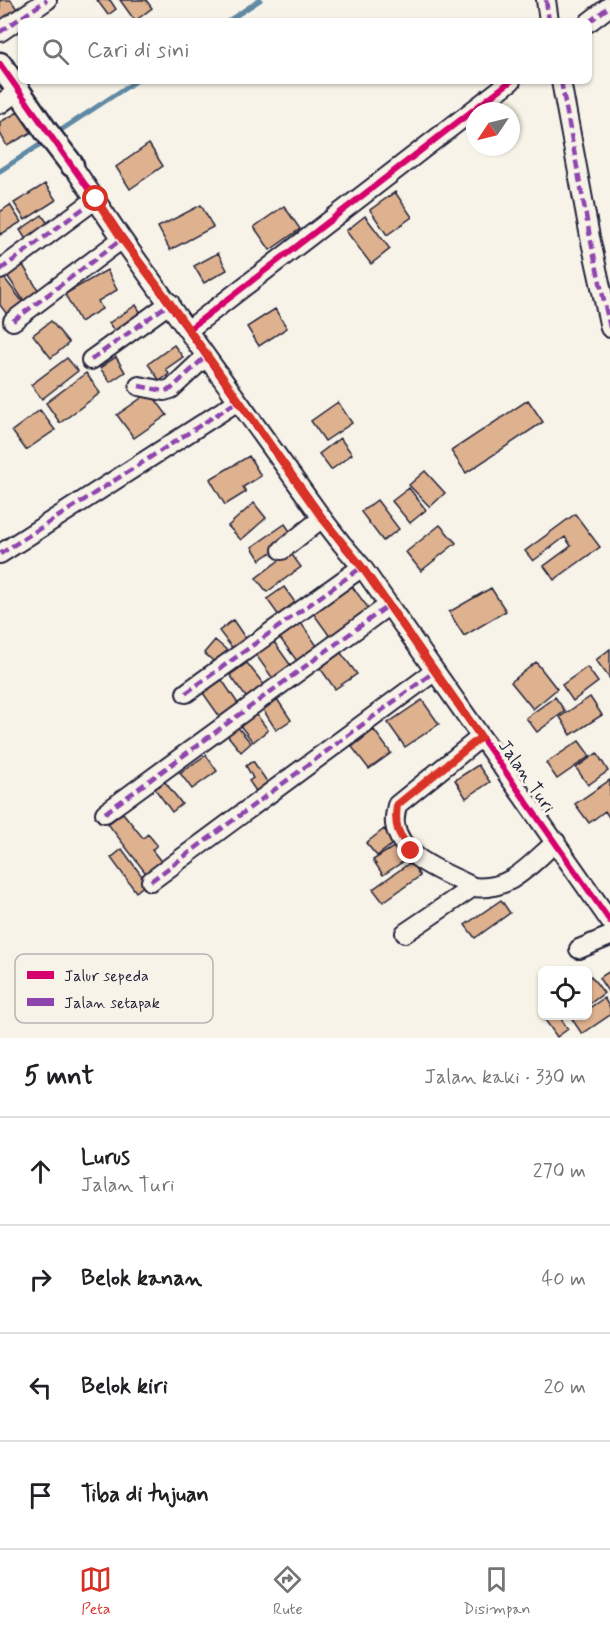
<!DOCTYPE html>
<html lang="id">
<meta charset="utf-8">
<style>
:root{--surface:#fff;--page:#f2f2f2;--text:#202124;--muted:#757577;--line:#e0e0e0;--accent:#d93025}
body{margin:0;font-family:Mynerve,sans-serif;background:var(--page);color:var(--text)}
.controls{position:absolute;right:18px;bottom:18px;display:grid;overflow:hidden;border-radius:9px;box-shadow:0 2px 4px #0004}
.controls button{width:54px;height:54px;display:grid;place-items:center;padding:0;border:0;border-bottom:2px solid var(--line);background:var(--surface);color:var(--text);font:30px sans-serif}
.compass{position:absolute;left:466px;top:102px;width:54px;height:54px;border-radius:50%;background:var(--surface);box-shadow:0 2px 4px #0004;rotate:235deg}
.stop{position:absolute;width:18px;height:18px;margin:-14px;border:4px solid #d93025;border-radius:50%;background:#fff}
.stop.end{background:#d93025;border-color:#fff;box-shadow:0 2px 6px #0008}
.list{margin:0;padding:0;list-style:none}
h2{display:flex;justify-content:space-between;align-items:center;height:78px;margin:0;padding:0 24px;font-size:26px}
h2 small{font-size:20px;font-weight:400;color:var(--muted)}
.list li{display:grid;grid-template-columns:39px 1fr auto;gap:18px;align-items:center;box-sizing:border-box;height:108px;padding:0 24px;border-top:2px solid var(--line)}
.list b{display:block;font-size:22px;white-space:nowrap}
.list p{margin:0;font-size:20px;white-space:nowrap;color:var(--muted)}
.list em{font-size:20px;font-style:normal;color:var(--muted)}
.icon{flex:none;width:33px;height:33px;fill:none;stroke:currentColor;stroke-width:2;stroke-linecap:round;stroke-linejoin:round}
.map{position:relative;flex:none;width:610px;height:1038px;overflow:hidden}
.search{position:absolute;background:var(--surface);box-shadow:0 2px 4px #0004;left:18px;right:18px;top:18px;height:66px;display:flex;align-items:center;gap:15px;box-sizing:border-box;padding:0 21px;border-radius:9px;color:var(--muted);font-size:22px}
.sheet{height:510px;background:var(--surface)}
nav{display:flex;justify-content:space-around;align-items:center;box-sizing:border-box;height:84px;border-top:2px solid var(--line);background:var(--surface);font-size:16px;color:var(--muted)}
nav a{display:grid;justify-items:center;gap:3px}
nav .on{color:var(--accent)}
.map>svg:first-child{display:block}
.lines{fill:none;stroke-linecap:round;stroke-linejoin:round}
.stream{stroke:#5f89a4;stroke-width:5}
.building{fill:#deb18f;stroke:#22223b;stroke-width:1.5}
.minor-casing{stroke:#22223b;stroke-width:22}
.tertiary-casing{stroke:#22223b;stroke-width:27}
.minor{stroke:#f7f3e8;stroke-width:18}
.tertiary{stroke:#f7f3e8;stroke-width:22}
.quiet{stroke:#8e44ad;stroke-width:4.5;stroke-dasharray:9 4.5;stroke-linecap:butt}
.cycleway-casing{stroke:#f7f3e8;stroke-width:10}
.cycleway{stroke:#d6006c;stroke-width:6}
.route{stroke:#d93025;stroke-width:8}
.labels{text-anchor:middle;stroke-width:6;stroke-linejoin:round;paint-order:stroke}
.street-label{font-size:18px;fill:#22223b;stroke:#f7f3e8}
.key{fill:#f7f3e8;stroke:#b7b4b4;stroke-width:1.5}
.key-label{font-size:16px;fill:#22223b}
</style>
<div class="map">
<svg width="610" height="1038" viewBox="0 0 610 1038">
<rect width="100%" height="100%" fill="#f7f3e8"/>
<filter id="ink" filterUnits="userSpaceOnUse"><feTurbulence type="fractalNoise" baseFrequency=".0167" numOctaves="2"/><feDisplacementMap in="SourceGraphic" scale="12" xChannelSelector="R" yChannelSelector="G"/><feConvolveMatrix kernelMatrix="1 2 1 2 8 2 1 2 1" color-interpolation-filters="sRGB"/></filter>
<g filter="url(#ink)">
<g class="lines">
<path class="stream" d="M228,21L260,0
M55,134L136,81
M0,171L47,140"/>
</g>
<path class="building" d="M0,0H11L20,14L0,28Z
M97,0H110L116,9L108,15Z
M120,0H146L152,8L135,21Z
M20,111L32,132L7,146L0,133V122Z
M149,144L163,166L130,189L116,167Z
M45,184L56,200L25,220L14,203Z
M395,192L412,217L387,235L370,210Z
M10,205L21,222L0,235V212Z
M201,205L213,227L170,250L158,227Z
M284,206L300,229L270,250L254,227Z
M42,215L53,231L30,246L20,230Z
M365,216L390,249L371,264L346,231Z
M218,253L227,270L204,283L194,266Z
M21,262L40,293L25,303L5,272Z
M107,270L117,290L98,301L102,309L80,322L65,294Z
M2,275L25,305L9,317L0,305V277Z
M136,305L144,318L117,336L109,323Z
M275,309L287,328L259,346L247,327Z
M51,321L69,343L51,358L33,335Z
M174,345L183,357L166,369L169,374L160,381L148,364Z
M116,357L125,372L110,382L100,368Z
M67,358L78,371L42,399L31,385Z
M86,373L100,393L60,423L46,403Z
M150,392L167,415L134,438L117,415Z
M528,400L543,422L466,473L451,451Z
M338,402L352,423L325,441L311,421Z
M40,410L55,430L26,450L12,431Z
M340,438L352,454L331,470L319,454Z
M249,456L261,476L243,487L246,492L225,505L210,479Z
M425,471L445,493L430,507L409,485Z
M409,488L426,510L410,523L392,501Z
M377,500L399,529L383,541L361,512Z
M254,503L266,518L241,540L228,526Z
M575,514L600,547L554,580L544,566L571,546L565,537L533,561L525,551Z
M285,524L294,537L260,560L252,547Z
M440,525L456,543L421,571L406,552Z
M290,552L301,567L267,592L256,578Z
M351,585L369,609L331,638L313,613Z
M284,587L299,608L282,620L267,599Z
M491,588L506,611L464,636L449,612Z
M233,620L246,639L233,649L219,631Z
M301,623L320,650L300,665L280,638Z
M215,640L229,652L218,665L204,653Z
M274,642L294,670L276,683L256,655Z
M610,649V679L596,660Z
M341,653L357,674L335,689L320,668Z
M536,662L557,689L533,709L511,682Z
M247,663L265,686L248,700L230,675Z
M587,667L598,682L573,701L562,685Z
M222,680L241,708L222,720L203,693Z
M555,697L565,711L537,732L526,718Z
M590,697L602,715L571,735L560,717Z
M277,699L291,720L276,730L262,708Z
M422,700L439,724L405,747L388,723Z
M254,711L268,730L253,742L238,723Z
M234,723L251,743L241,752L224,731Z
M374,730L391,753L369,769L352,747Z
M579,741L590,756L557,779L546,763Z
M597,753L608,771L588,785L576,768Z
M206,755L217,771L192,789L180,773Z
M253,761L270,786L258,794L249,781L253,778L246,766Z
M478,765L490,782L466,798L455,780Z
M610,780V819L605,811L589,823L575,804Z
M165,782L182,804L172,812L155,789Z
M123,813L143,838L148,834L157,845L152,850L163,864L148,876L108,824Z
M384,829L394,843L377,856L366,843Z
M395,846L404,861L383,875L373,860Z
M122,849L147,883L136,892L111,858Z
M411,862L420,876L383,902L373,889Z
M501,900L510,913L475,938L465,925Z
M610,971V992L609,993L599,978Z
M591,976L604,993L588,1005V978Z
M604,998L610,1008V1015L582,1034L572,1019L578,1016H588V1009Z
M545,1016H559L568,1029L557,1037L543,1017Z"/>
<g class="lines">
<g class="minor-casing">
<path id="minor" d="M546,0L549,21
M589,22L610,6
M0,32L47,0
M561,81L590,237L610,328
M0,104L18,91
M72,165L122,239L322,518L342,544L362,567L610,921
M0,270L96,199
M13,321L122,239
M188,330L511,81
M91,360L170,303
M139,386L164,391L171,389L206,356
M282,550L322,518
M0,554L238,401
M186,693L362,567
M105,813L389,605
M151,881L435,671
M473,887C447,873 400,859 395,824C394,818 396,811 397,805L481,737
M405,933L473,887C511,891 529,865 556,842
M579,949L610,936"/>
</g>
<g class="tertiary-casing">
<path id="tertiary" d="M0,64L46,131L72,165"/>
</g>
<use href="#minor" class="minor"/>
<use href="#tertiary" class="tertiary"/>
<path class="quiet" d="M546,0L549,21
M589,22L610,6
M0,32L47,0
M561,81L590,237L610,328
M0,270L96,199
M13,321L122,239
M91,360L170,303
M139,386L164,391L171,389L206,356
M0,554L238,401
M186,693L362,567
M105,813L389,605
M151,881L435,671"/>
<g class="cycleway-casing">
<path id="cycleway" d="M0,64L238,401L342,544L362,567L610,921
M188,330L511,81"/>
</g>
<use href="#cycleway" class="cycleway"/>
</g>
</g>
<g class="lines" filter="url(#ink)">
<path class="route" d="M96,199L122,239L170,303L322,518L362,567L481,737L397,805C394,828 398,833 411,851"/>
</g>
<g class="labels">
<g class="street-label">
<text transform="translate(527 776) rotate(55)" y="6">Jalan Turi</text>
</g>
</g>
<rect x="15" y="954" width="198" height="69" rx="9" class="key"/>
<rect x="27" y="971" width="27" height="8" fill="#d6006c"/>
<rect x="27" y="998" width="27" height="8" fill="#8e44ad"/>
<g class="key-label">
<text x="64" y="981">Jalur sepeda</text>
<text x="64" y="1008">Jalan setapak</text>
</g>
</svg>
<div class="controls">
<button><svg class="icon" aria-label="locate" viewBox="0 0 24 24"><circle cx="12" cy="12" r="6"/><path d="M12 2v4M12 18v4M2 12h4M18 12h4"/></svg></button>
</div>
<svg class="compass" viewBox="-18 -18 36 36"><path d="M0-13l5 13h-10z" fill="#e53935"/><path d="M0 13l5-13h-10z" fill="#757577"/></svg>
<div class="stop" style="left:96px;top:199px"></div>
<div class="stop end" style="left:411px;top:851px"></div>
<div class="search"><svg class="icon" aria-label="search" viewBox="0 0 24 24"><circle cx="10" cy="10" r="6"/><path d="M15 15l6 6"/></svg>Cari di sini</div>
</div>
<section class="sheet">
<h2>5 mnt<small>Jalan kaki · 330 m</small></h2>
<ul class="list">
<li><svg class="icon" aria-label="ahead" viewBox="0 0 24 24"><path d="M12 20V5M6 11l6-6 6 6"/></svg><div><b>Lurus</b><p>Jalan Turi</p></div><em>270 m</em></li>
<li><svg class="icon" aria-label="right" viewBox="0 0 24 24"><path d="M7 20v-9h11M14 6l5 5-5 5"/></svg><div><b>Belok kanan</b></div><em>40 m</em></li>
<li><svg class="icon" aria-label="left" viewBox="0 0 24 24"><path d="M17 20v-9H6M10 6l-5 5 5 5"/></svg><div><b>Belok kiri</b></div><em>20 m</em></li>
<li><svg class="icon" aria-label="arrive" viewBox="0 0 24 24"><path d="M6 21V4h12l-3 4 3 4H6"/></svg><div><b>Tiba di tujuan</b></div></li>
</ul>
</section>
<nav>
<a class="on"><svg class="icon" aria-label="map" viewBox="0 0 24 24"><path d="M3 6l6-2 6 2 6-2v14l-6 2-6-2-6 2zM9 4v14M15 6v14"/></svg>Peta</a>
<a><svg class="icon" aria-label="directions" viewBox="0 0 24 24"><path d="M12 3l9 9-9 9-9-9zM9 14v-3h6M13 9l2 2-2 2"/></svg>Rute</a>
<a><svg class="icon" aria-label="saved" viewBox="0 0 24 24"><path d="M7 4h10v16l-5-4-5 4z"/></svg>Disimpan</a>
</nav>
